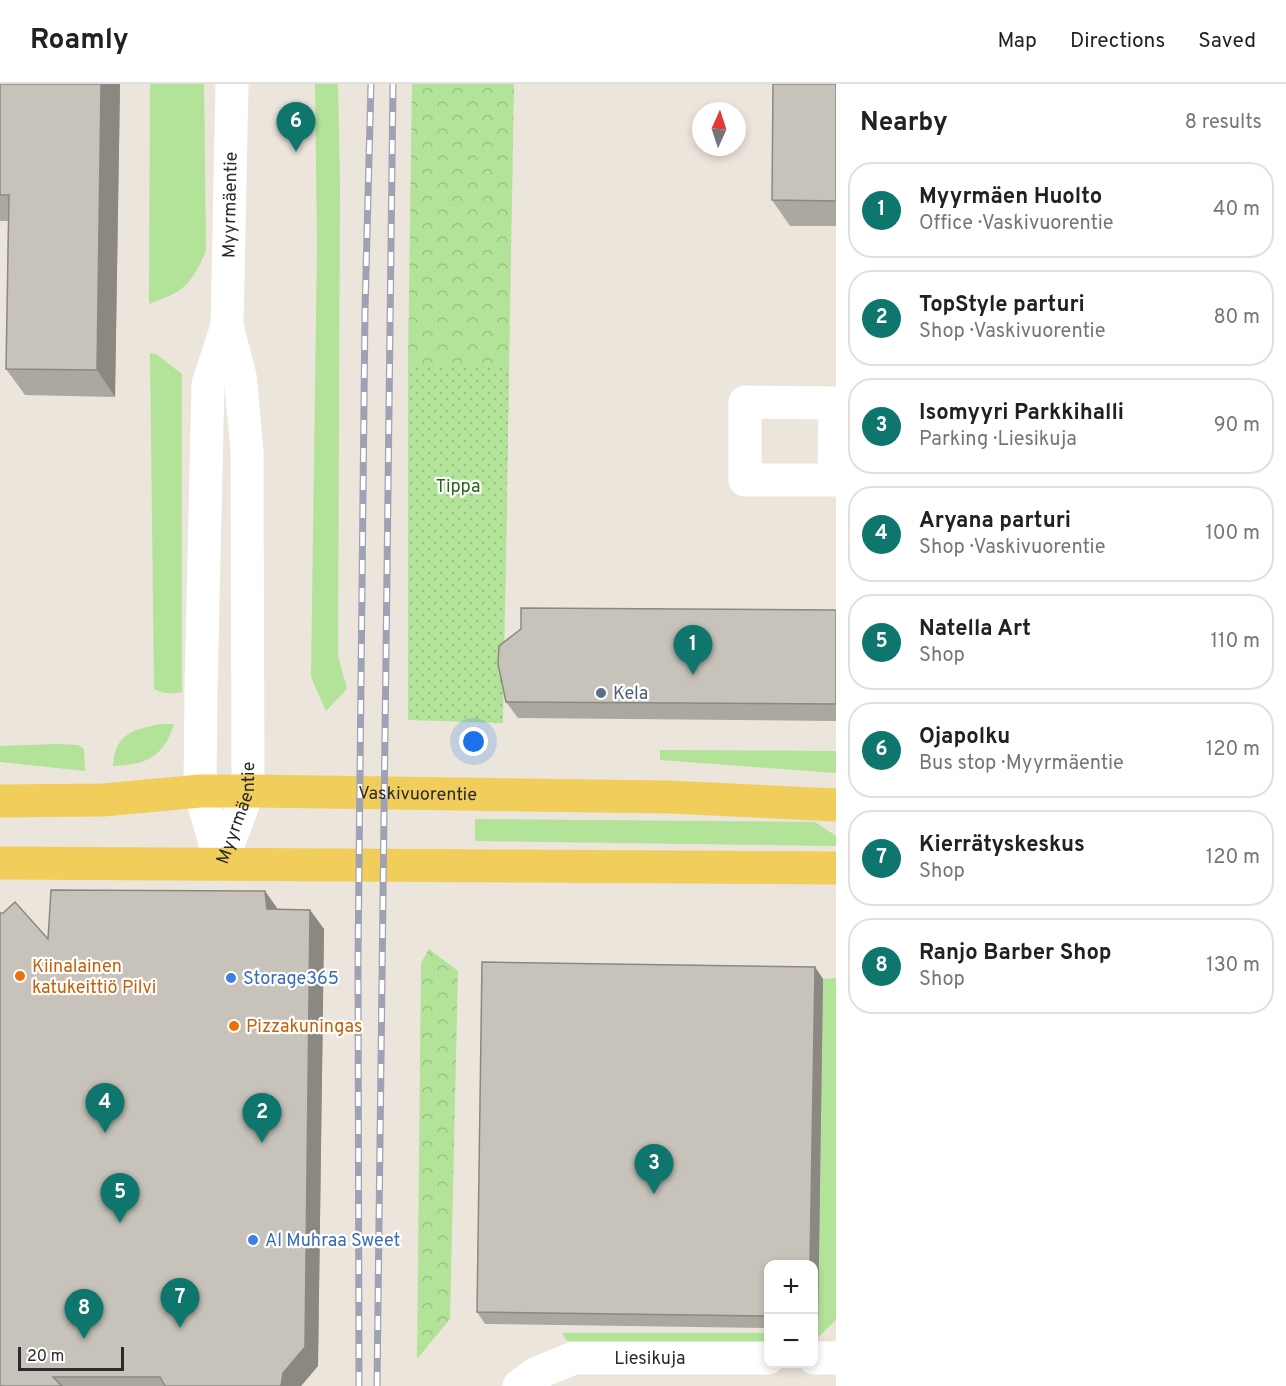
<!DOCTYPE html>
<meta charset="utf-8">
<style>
:root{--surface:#fff;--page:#f2f2f2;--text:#202124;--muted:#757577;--line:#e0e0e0;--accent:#0f766e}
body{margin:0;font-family:Overpass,sans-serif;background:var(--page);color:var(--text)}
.controls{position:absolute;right:18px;bottom:18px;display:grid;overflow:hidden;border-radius:12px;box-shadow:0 3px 9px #0003}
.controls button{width:54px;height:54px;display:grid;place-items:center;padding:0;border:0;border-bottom:2px solid var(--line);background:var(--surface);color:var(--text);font:30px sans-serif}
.compass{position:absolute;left:692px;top:18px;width:54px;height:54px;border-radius:50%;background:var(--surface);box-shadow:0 3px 9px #0003;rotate:3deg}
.scale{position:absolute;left:18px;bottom:15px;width:106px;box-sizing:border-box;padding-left:6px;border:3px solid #2a2a2a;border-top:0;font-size:16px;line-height:21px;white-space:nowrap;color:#2a2a2a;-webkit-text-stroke:4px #fff;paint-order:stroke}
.you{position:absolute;left:474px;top:658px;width:21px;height:21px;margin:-15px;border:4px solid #fff;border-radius:50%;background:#1a73e8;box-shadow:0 0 0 9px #1a73e833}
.badge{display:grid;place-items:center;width:39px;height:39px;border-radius:50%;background:var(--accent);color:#fff;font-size:20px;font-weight:700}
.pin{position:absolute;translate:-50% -50px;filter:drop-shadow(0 2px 3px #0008)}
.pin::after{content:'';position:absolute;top:32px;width:21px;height:18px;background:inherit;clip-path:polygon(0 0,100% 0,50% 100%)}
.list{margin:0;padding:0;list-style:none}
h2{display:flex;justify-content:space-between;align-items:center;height:78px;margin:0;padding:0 24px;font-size:26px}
h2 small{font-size:20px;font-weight:400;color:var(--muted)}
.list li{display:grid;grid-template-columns:39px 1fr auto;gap:18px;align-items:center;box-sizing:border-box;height:96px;margin:0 12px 12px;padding:0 12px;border:2px solid var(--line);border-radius:24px}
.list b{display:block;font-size:22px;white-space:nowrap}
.list p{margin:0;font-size:20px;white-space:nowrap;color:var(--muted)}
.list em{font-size:20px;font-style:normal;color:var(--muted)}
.map{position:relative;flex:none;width:836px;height:1302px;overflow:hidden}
header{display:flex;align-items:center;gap:36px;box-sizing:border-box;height:84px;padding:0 30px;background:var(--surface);border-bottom:2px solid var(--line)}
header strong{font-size:28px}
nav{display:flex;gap:33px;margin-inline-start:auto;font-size:21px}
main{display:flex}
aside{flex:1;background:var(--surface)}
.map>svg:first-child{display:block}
.grass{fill:#b2e398}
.forest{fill:url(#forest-crowns)}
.park{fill:url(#park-dots)}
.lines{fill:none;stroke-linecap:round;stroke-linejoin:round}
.minor{stroke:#fff;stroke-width:33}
.major{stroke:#f1ce5c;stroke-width:33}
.rail-casing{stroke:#9fa2b4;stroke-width:7}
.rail{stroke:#fff;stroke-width:4.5;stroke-dasharray:14;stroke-linecap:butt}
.wall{fill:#aba8a0}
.shaded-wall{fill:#8b8882}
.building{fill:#c7c3ba;stroke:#8b8882;stroke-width:1.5}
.service-dot{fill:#5c6f8a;stroke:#fff;stroke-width:2}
.food-dot{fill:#e8710a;stroke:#fff;stroke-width:2}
.shop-dot{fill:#3f7fe0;stroke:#fff;stroke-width:2}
.labels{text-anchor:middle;stroke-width:4.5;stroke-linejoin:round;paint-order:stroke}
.street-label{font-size:18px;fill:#2a2a2a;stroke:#fff}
.park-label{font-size:18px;fill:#2a671a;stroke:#fff}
.service-label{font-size:18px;fill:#4e5e75;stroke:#fff;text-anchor:start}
.food-label{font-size:18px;fill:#c56008;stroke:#fff;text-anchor:start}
.shop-label{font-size:18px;fill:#366cbe;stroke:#fff;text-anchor:start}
</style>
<header>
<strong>Roamly</strong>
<nav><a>Map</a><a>Directions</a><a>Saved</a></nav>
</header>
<main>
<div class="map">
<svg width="836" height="1302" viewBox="0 0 836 1302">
<defs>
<pattern id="forest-crowns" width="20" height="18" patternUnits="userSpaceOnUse" patternTransform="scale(1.5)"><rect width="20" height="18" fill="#b2e398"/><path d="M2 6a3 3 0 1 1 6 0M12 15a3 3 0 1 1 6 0" fill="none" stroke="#99c383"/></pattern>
<pattern id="park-dots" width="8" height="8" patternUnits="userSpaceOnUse" patternTransform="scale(1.5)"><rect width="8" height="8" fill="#b2e398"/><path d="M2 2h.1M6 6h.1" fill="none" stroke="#99c383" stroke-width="1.8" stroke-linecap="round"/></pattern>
</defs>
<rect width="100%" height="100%" fill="#ece5dc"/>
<path class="grass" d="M150,0H204L206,167C190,202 185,207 149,220Z
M315,0H338L340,99L338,572L347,605L326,627L311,593L317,162Z
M150,269L156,270L182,290V608C171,610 164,610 154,605Z
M160,640H174C164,673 146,681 113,682C115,650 132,646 160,640Z
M56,660L78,661L84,665L85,687L0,678V662Z
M660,666L836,667V689L660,676Z
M475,735L815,738L836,752V762L475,757Z
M836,894V1236L814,1257V1244H818L823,895Z
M562,1249H768V1262L580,1260L566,1256Z"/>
<path class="forest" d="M412,0H514L505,521L408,636V280Z
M429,865L458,887L450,1235L417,1275L421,879Z"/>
<path class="park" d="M408,280L509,283L503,639L408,636Z"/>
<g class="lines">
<g class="minor">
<path d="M745,318L835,319L834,396H745Z"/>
<path id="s1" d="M221,780L248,707L247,366L240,292L227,242L232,0"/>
<path d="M221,780L200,707L201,605L208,300L227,242"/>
<path d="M814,1274H836"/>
<path id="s2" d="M519,1302L535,1290L574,1274H768"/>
</g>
<g class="major">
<path id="s3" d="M0,717L103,716L200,707H248L669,713L836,721"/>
<path d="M0,779L836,784"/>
</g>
<g class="rail-casing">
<path id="rail" d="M359,1302L358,875L365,226L371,0
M377,1302L393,0"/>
</g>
<use href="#rail" class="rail"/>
</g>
<path class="wall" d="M0,0H120L115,313L25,311L6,285L8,137H0Z
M836,0V142H790L772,116Z
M836,526V637L518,634L506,618Z
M265,807L278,825L310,826L324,845L318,1282L301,1302H0L48,855Z
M815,883L823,895L818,1244H813V1180H768V1244L485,1240L477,1228Z"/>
<path class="shaded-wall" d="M101,0H120L115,313L97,286Z
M265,807L278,826L267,825Z
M310,826L324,845L318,1282L301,1302H281Z
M815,883L823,895L818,1244L813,1238V1180H810Z"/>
<path class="building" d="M0,0H101L97,286L6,285L9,111H0Z
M773,0H836V117L772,116Z
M521,524L836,526V620L506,618L498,580L499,562L521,545Z
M51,806L265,807L267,825L310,826L305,1263L283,1289L281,1302H165L160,1293H53L62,1302H0V829H3L15,818L48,855Z
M482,878L815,883L810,1180H768V1232L477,1228Z"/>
<circle class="service-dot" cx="601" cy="609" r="6"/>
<g class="food-dot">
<circle cx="20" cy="892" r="6"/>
<circle cx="234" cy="942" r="6"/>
</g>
<g class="shop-dot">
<circle cx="231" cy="894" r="6"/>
<circle cx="253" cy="1156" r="6"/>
</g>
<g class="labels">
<g class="street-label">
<text dy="6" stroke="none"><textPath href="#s1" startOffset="666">Myyrmäentie</textPath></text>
<text dy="6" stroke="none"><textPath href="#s3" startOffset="418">Vaskivuorentie</textPath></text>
<text dy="6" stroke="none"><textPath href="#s1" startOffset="54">Myyrmäentie</textPath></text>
<text dy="6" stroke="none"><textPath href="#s2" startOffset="138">Liesikuja</textPath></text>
</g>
<g class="park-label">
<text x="458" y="408">Tippa</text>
</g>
<g class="service-label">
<text x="613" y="615">Kela</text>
</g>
<g class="food-label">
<text x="32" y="888">Kiinalainen<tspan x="32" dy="21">katukeittiö Pilvi</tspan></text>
<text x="246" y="948">Pizzakuningas</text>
</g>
<g class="shop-label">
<text x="243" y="900">Storage365</text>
<text x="265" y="1162">Al Muhraa Sweet</text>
</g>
</g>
</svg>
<div class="controls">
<button>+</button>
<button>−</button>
</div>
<svg class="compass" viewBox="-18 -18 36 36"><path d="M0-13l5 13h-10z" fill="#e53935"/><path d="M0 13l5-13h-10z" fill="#757577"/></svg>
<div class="scale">20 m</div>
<div class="you"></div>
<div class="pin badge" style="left:693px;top:591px">1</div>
<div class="pin badge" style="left:262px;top:1059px">2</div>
<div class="pin badge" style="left:654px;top:1110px">3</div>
<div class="pin badge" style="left:105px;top:1049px">4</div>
<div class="pin badge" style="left:120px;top:1139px">5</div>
<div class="pin badge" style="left:296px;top:68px">6</div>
<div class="pin badge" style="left:180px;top:1244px">7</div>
<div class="pin badge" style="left:84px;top:1255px">8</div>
</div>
<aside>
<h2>Nearby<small>8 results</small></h2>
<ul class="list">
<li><span class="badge">1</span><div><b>Myyrmäen Huolto</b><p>Office · Vaskivuorentie</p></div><em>40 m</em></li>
<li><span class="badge">2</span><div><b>TopStyle parturi</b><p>Shop · Vaskivuorentie</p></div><em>80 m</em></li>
<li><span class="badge">3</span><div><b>Isomyyri Parkkihalli</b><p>Parking · Liesikuja</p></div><em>90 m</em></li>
<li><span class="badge">4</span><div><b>Aryana parturi</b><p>Shop · Vaskivuorentie</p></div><em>100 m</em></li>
<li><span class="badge">5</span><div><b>Natella Art</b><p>Shop</p></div><em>110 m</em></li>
<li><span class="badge">6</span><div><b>Ojapolku</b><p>Bus stop · Myyrmäentie</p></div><em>120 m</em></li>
<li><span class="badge">7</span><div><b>Kierrätyskeskus</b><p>Shop</p></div><em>120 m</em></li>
<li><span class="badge">8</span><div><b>Ranjo Barber Shop</b><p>Shop</p></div><em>130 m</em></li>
</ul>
</aside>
</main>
